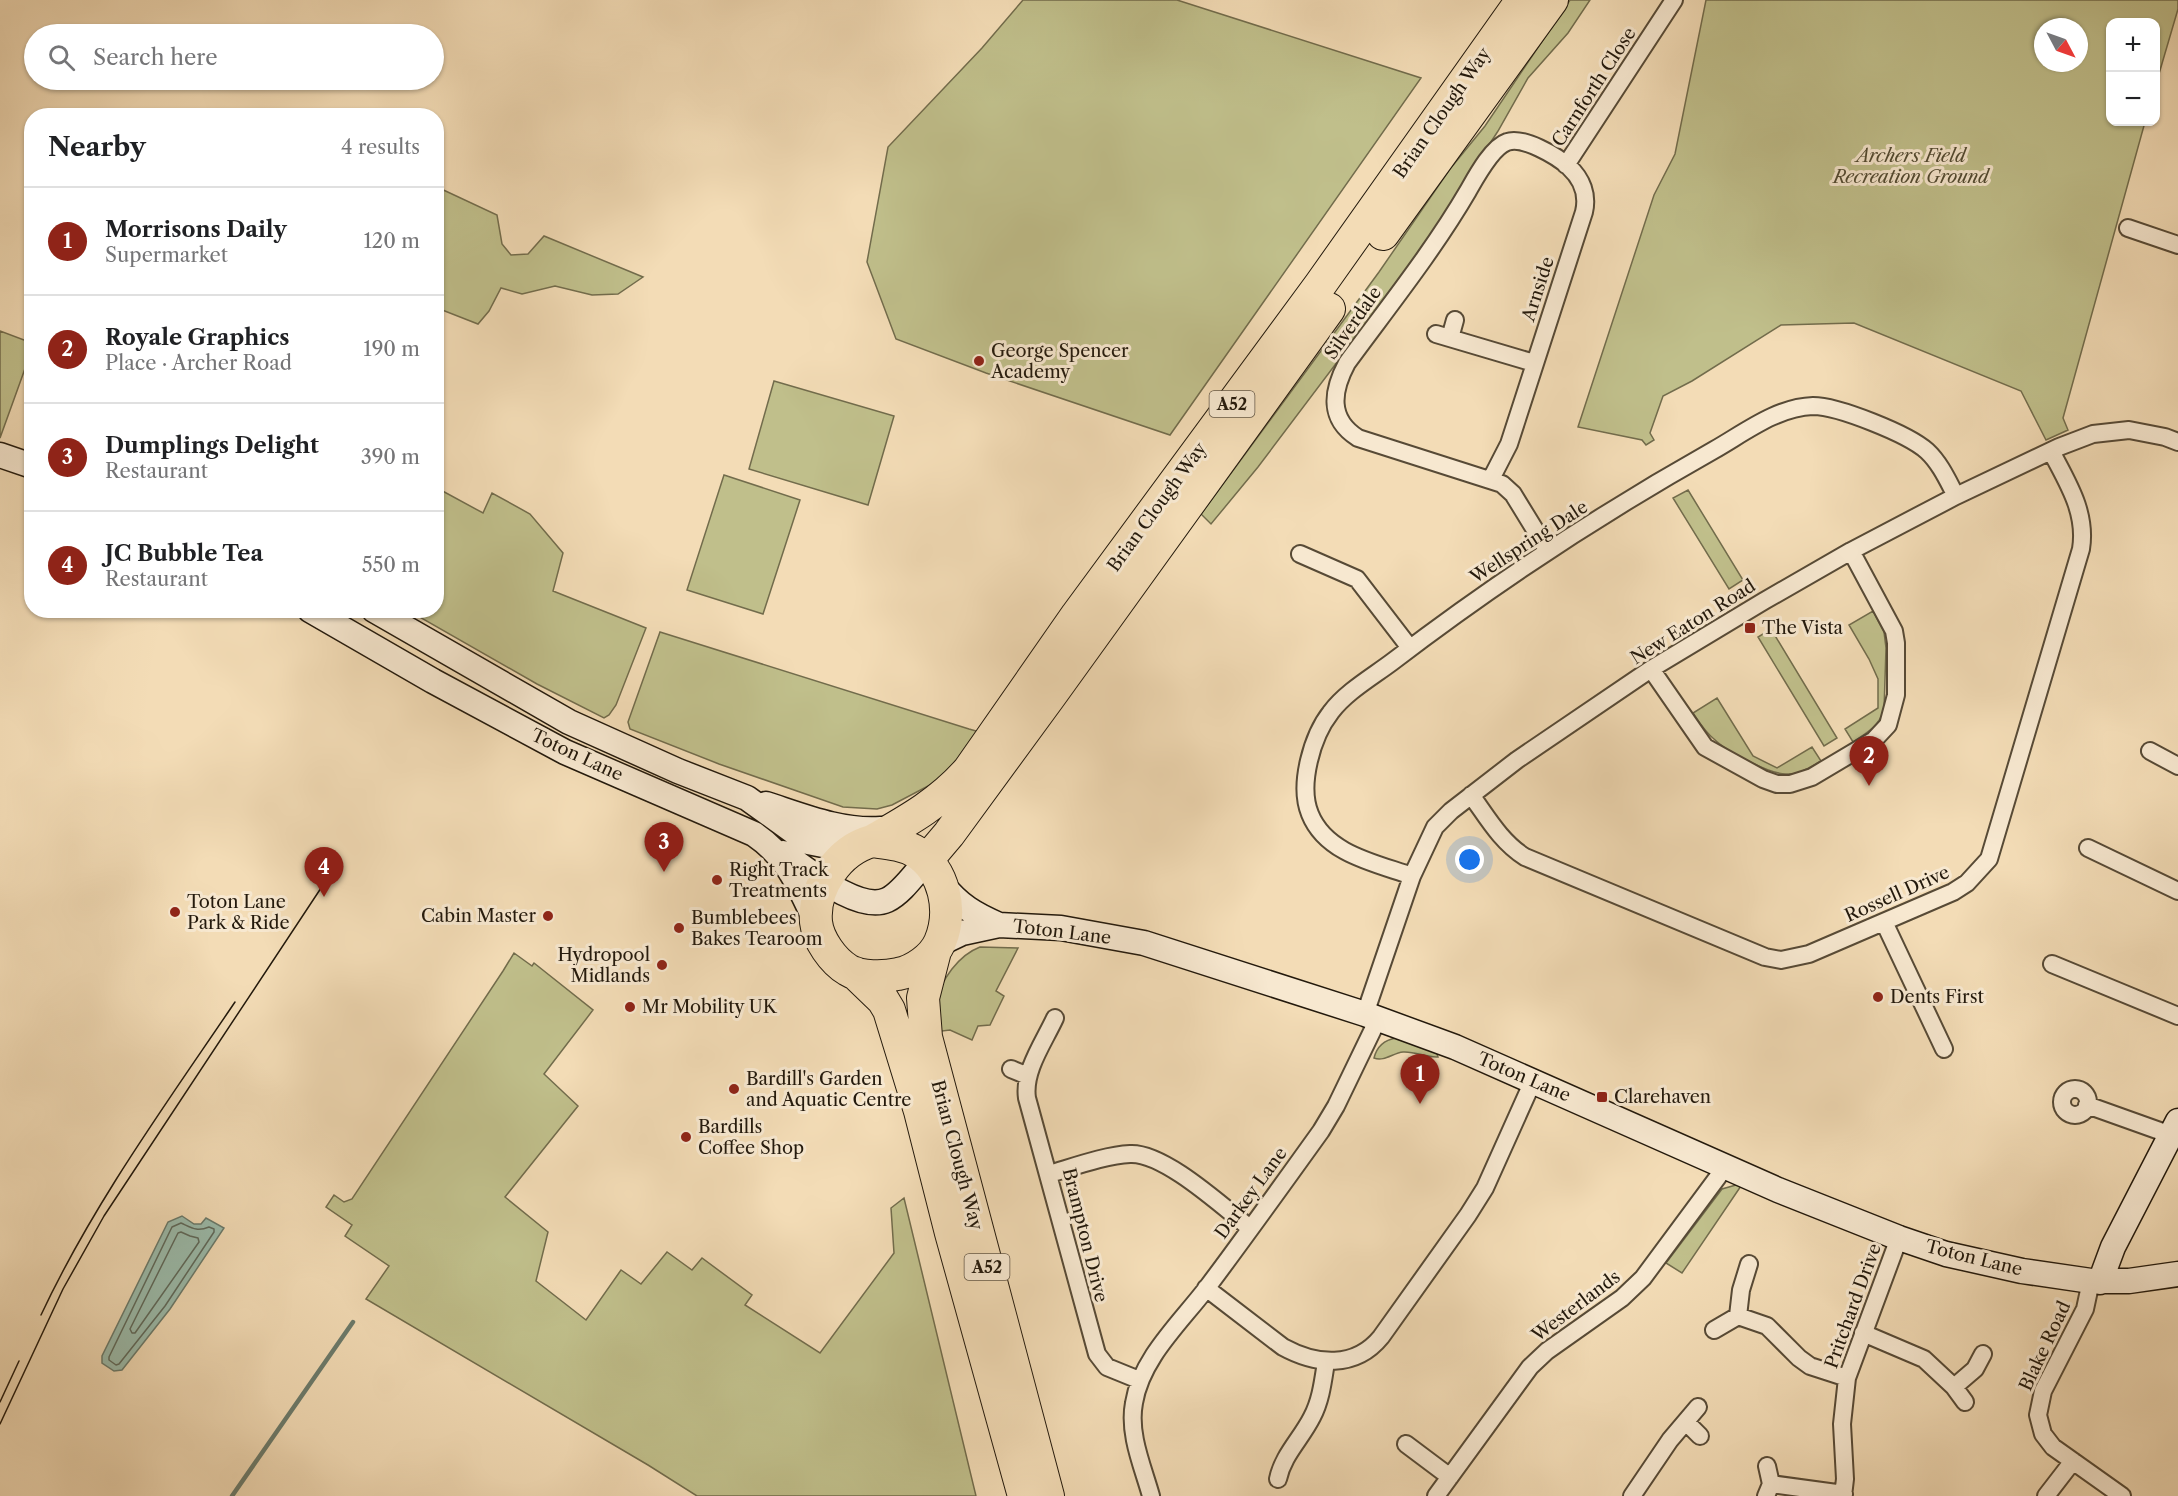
<!DOCTYPE html>
<meta charset="utf-8">
<style>
:root{--surface:#fff;--page:#f2f2f2;--text:#202124;--muted:#757577;--line:#e0e0e0;--accent:#8f2418}
body{margin:0;font-family:"Libre Caslon Text",serif;background:var(--page);color:var(--text)}
.controls{position:absolute;right:18px;top:18px;display:grid;overflow:hidden;border-radius:12px;box-shadow:0 2px 4px #0004}
.controls button{width:54px;height:54px;display:grid;place-items:center;padding:0;border:0;border-bottom:2px solid var(--line);background:var(--surface);color:var(--text);font:30px sans-serif}
.compass{position:absolute;left:2034px;top:18px;width:54px;height:54px;border-radius:50%;background:var(--surface);box-shadow:0 2px 4px #0004;rotate:131deg}
.you{position:absolute;left:1470px;top:860px;width:21px;height:21px;margin:-15px;border:4px solid #fff;border-radius:50%;background:#1a73e8;box-shadow:0 0 0 9px #1a73e833}
.badge{display:grid;place-items:center;width:39px;height:39px;border-radius:50%;background:var(--accent);color:#fff;font-size:20px;font-weight:700}
.pin{position:absolute;translate:-50% -50px;filter:drop-shadow(0 2px 3px #0008)}
.pin::after{content:'';position:absolute;top:32px;width:21px;height:18px;background:inherit;clip-path:polygon(0 0,100% 0,50% 100%)}
.list{margin:0;padding:0;list-style:none}
h2{display:flex;justify-content:space-between;align-items:center;height:78px;margin:0;padding:0 24px;font-size:26px}
h2 small{font-size:20px;font-weight:400;color:var(--muted)}
.list li{display:grid;grid-template-columns:39px 1fr auto;gap:18px;align-items:center;box-sizing:border-box;height:108px;padding:0 24px;border-top:2px solid var(--line)}
.list b{display:block;font-size:22px;white-space:nowrap}
.list p{margin:0;font-size:20px;white-space:nowrap;color:var(--muted)}
.list em{font-size:20px;font-style:normal;color:var(--muted)}
.icon{flex:none;width:33px;height:33px;fill:none;stroke:currentColor;stroke-width:2;stroke-linecap:round;stroke-linejoin:round}
.map{position:relative;flex:none;width:2178px;height:1496px;overflow:hidden}
.search{position:absolute;background:var(--surface);box-shadow:0 2px 4px #0004;left:24px;top:24px;width:420px;height:66px;display:flex;align-items:center;gap:15px;box-sizing:border-box;padding:0 21px;border-radius:33px;color:var(--muted);font-size:22px}
.panel{position:absolute;background:var(--surface);box-shadow:0 2px 4px #0004;left:24px;top:108px;width:420px;height:510px;border-radius:24px}
.map>svg:first-child{display:block}
.green{fill:#c0bf8b;stroke:#726c4c;stroke-width:1.5;fill-rule:evenodd}
.water{fill:#9bbcac;stroke:#6b7b6c;stroke-width:1.5}
.lines{fill:none;stroke-linecap:round;stroke-linejoin:round}
.shore{stroke:#5f6a5c;stroke-width:1.5}
.stream{stroke:#6b7b6c;stroke-width:4.5}
.street-casing{stroke:#574a36;stroke-width:20}
.secondary-casing{stroke:#23190c;stroke-width:27}
.highway-casing{stroke:#23190c;stroke-width:34}
.street{stroke:#f7e8d0;stroke-width:16}
.secondary{stroke:#f7e8d0;stroke-width:24}
.highway{stroke:#f3dcb6;stroke-width:32}
.tram{stroke:#23190c;stroke-width:1.5}
.poi-dot{fill:#8f2418;stroke:#f7e8d0;stroke-width:2}
.labels{text-anchor:middle;stroke-width:6;stroke-linejoin:round;paint-order:stroke}
.shield{fill:#f7e8d0;stroke:#635747;stroke-width:1.5}
.shield-label{font-size:16px;font-weight:bold;fill:#23190c}
.street-label{font-size:18px;fill:#23190c;stroke:#f7e8d0}
.park-label{font-size:18px;font-style:italic;fill:#524b32;stroke:#f7e8d0}
.poi-label{font-size:18px;fill:#23190c;stroke:#f7e8d0;text-anchor:start}
</style>
<div class="map">
<svg width="2178" height="1496" viewBox="0 0 2178 1496">
<rect width="100%" height="100%" fill="#f3dcb6"/>
<filter id="stains"><feTurbulence type="fractalNoise" baseFrequency=".00333" numOctaves="4"/><feColorMatrix values="0 0 0 0 .2 0 0 0 0 .09 0 0 0 0 .02 0 0 0 .5 -.17"/></filter>
<radialGradient id="worn" r=".72"><stop offset=".6" stop-color="#630" stop-opacity="0"/><stop offset="1" stop-color="#630" stop-opacity=".3"/></radialGradient>
<path class="green" d="M1023,0H1177L1421,78L1170,435L986,373L896,339L867,262L888,147L982,48Z
M1570,0H1590L1568,33L1528,78L1498,131L1418,255L1258,467L1211,524L1201,514L1379,272L1450,169L1485,126Z
M1706,0H2178V9L2156,84V22H2110V122H2145L2063,418L2068,430L2046,440L2021,391L1854,323L1817,324L1781,325L1692,381L1663,396L1650,433L1654,440L1646,445L1642,440L1578,427L1654,195L1675,154ZM2043,27H2079V63H2043Z
M437,187L497,215L502,244L511,255L528,254L544,236L643,277L618,294L592,295L555,286L522,294L501,288L489,311L478,324L437,308Z
M0,331L32,343L31,352L0,438Z
M774,381L894,416L868,505L749,469Z
M724,475L800,500L763,614L687,590Z
M437,488L483,513L492,493L530,514L563,553L553,591L646,628L616,705L609,715L604,718L537,684L409,611L436,610Z
M1688,490L1743,580L1729,589L1673,498Z
M1873,611L1884,632L1886,648L1884,710C1879,726 1867,733 1853,742L1845,729L1878,708V679L1869,659L1849,625Z
M1771,629L1837,738L1824,746L1758,637Z
M660,632L969,729L983,733L934,790L930,785L892,805L877,809L843,807L719,764L630,729L628,722Z
M1717,698L1753,756L1777,768L1812,747L1821,761C1810,767 1799,775 1786,774C1769,774 1726,751 1714,739C1705,732 1699,722 1693,713Z
M980,947L1018,948L996,991L1004,996L990,1025L978,1026L972,1040L950,1030L934,1032C935,1022 935,1012 937,1002C940,980 959,955 980,947Z
M514,953L532,966L534,963L593,1010L544,1074L578,1106L505,1197L548,1232L536,1281L586,1320L621,1270L641,1284L667,1252L692,1270L702,1258L752,1295L745,1305L820,1353L894,1253L891,1208L904,1198L976,1496H697L648,1465L366,1299L389,1266L345,1236L352,1225L326,1207L334,1195L344,1202L352,1199L503,971Z
M1396,1038L1436,1051L1438,1057C1427,1058 1415,1051 1403,1052C1393,1053 1384,1062 1374,1058C1377,1046 1384,1040 1396,1038Z
M1743,1183L1682,1273L1666,1263L1722,1189Z"/>
<path class="water" d="M182,1216L194,1224H201L206,1218L224,1228L170,1309L122,1370L114,1371L102,1363V1356L168,1222Z"/>
<g class="lines">
<path class="shore" d="M181,1223C192,1228 197,1232 209,1227L214,1229V1232L165,1306L119,1364L116,1365L109,1360V1357L172,1227Z
M181,1232L190,1236L198,1238L199,1242L135,1333H132L130,1329L178,1233Z"/>
<path class="stream" d="M232,1496L353,1322"/>
<g class="street-casing">
<path id="street" d="M1566,165L1674,0
M2128,228L2178,245
M1436,334L1534,363
M1450,338L1455,320
M1491,479L1509,444L1584,212C1588,195 1582,179 1569,167C1557,156 1523,136 1507,142C1492,147 1476,177 1468,191C1433,251 1388,307 1347,363C1332,391 1328,419 1358,438L1502,484L1513,494L1548,551
M1300,554L1357,579L1410,648
M1651,669L1705,747L1763,779L1777,784H1790L1812,777L1874,740L1888,725L1896,695V643L1894,631L1851,551
M2150,751L2178,766
M1471,795C1487,817 1501,842 1525,857L1765,957L1781,960L1809,954L1953,892L1967,883L1989,859L2081,549C2087,512 2067,482 2051,451
M2088,848L2178,891
M1412,876C1375,863 1326,854 1310,814C1298,785 1312,736 1331,712C1346,692 1372,677 1392,662C1494,584 1602,513 1714,450C1744,433 1777,407 1813,406C1838,406 1908,434 1927,451C1940,463 1948,481 1956,496
M1884,922L1944,1049
M2052,964L2178,1016
M1365,1014L1412,876L1435,827L1451,811L1517,760L1651,669L1764,601L1851,551L1956,496L2059,447L2093,434L2129,430L2165,437L2178,442
M1055,1018C1044,1042 1023,1071 1027,1098L1097,1354L1107,1367L1139,1380
M1011,1069L1028,1076
M2062 1102a13 13 0 1 1 26 0a13 13 0 1 1-26 0Z
M2087,1105L2171,1135
M1049,1174C1073,1167 1106,1155 1130,1154C1164,1152 1223,1207 1250,1228
M2091,1281L2085,1309L2043,1391L2038,1415L2043,1434L2053,1447L2122,1496
M1206,1288L1283,1347C1316,1365 1355,1369 1381,1337L1468,1215L1485,1188L1533,1081
M1738,1316L1741,1290L1749,1264
M1714,1330L1738,1316L1767,1326L1799,1358L1810,1366L1847,1378
M1863,1333L1924,1359L1954,1387L1965,1402
M1954,1387L1975,1369L1983,1354
M1686,1422L1700,1436
M1406,1444L1450,1477
M1278,1479C1283,1455 1301,1439 1312,1417C1321,1400 1323,1381 1326,1362
M1771,1484L1844,1494
M1151,1496C1143,1467 1128,1434 1134,1403C1141,1359 1179,1324 1206,1289C1245,1237 1283,1184 1321,1131L1336,1106L1378,1019
M1436,1496L1530,1367L1547,1351L1622,1298L1643,1278L1726,1166
M1632,1496L1670,1440L1698,1407
M1766,1496L1771,1484L1767,1466
M1843,1496L1845,1479L1842,1424L1847,1378L1899,1238
M2046,1496L2073,1461"/>
</g>
<g class="secondary-casing">
<path id="secondary" d="M0,455L32,466
M310,610L433,681L565,752L754,834C788,857 799,886 816,922
M374,610L569,722L678,771L747,798L808,842L833,847L862,843
M766,804C803,816 842,832 881,829
M783,853C807,869 858,913 887,900C902,893 915,873 927,860
M942,884C960,906 974,914 999,925
M939,944L962,933L999,925L1061,928L1144,943L1365,1014L1455,1047L1778,1190L1899,1238L1946,1254L2022,1271L2091,1281H2129L2178,1274
M2100,1282L2113,1247L2178,1121"/>
</g>
<g class="highway-casing">
<path id="highway" d="M1383,234L1552,0
M872,841C909,820 941,802 969,770L1077,615L1320,285L1522,0
M872,841C887,843 903,844 916,852C945,871 953,911 940,942C933,958 914,971 898,974C885,977 860,978 848,970C833,961 818,940 816,922C813,887 839,850 872,841Z
M927,860L949,834L1050,696L1329,309
M935,951L923,998L926,1037L1048,1496
M855,973L883,1000L889,1010L920,1111L951,1233L1024,1496"/>
</g>
<use href="#street" class="street"/>
<use href="#secondary" class="secondary"/>
<use href="#highway" class="highway"/>
<path class="tram" d="M41,1315C93,1204 166,1104 235,1002
M0,1402L19,1361
M0,1424L63,1289L104,1216L325,882"/>
</g>
<g class="poi-dot">
<circle cx="979" cy="361" r="6"/>
<rect x="1744" y="622" width="12" height="12" rx="3"/>
<circle cx="717" cy="880" r="6"/>
<circle cx="175" cy="912" r="6"/>
<circle cx="548" cy="916" r="6"/>
<circle cx="679" cy="928" r="6"/>
<circle cx="662" cy="965" r="6"/>
<circle cx="1878" cy="997" r="6"/>
<circle cx="630" cy="1007" r="6"/>
<circle cx="734" cy="1089" r="6"/>
<rect x="1596" y="1091" width="12" height="12" rx="3"/>
<circle cx="686" cy="1137" r="6"/>
</g>
<g class="labels">
<g class="shield">
<rect x="1209.5" y="391" width="45" height="26" rx="4.5"/>
<rect x="964.5" y="1254" width="45" height="26" rx="4.5"/>
</g>
<g class="shield-label">
<text x="1232" y="410">A52</text>
<text x="987" y="1273">A52</text>
</g>
<g class="street-label">
<text transform="translate(1594 87) rotate(-57)" y="6">Carnforth Close</text>
<text transform="translate(1442 113) rotate(-55)" y="6">Brian Clough Way</text>
<text transform="translate(1538 289) rotate(-72)" y="6">Arnside</text>
<text transform="translate(1353 323) rotate(-55)" y="6">Silverdale</text>
<text transform="translate(1157 507) rotate(-54)" y="6">Brian Clough Way</text>
<text transform="translate(1529 542) rotate(-33)" y="6">Wellspring Dale</text>
<text transform="translate(1693 622) rotate(-32)" y="6">New Eaton Road</text>
<text transform="translate(577 755) rotate(25)" y="6">Toton Lane</text>
<text transform="translate(1897 894) rotate(-24)" y="6">Rossell Drive</text>
<text transform="translate(1062 932) rotate(7)" y="6">Toton Lane</text>
<text transform="translate(1524 1077) rotate(23)" y="6">Toton Lane</text>
<text transform="translate(957 1155) rotate(75)" y="6">Brian Clough Way</text>
<text transform="translate(1251 1193) rotate(-54)" y="6">Darkey Lane</text>
<text transform="translate(1085 1235) rotate(76)" y="6">Brampton Drive</text>
<text transform="translate(1974 1258) rotate(14)" y="6">Toton Lane</text>
<text transform="translate(1576 1306) rotate(-37)" y="6">Westerlands</text>
<text transform="translate(1853 1306) rotate(-70)" y="6">Pritchard Drive</text>
<text transform="translate(2045 1346) rotate(-65)" y="6">Blake Road</text>
</g>
<g class="park-label">
<text x="1911" y="162">Archers Field<tspan x="1911" dy="21">Recreation Ground</tspan></text>
</g>
<g class="poi-label">
<text x="991" y="357">George Spencer<tspan x="991" dy="21">Academy</tspan></text>
<text x="1762" y="634">The Vista</text>
<text x="729" y="876">Right Track<tspan x="729" dy="21">Treatments</tspan></text>
<text x="187" y="908">Toton Lane<tspan x="187" dy="21">Park &amp; Ride</tspan></text>
<text x="536" y="922" text-anchor="end">Cabin Master</text>
<text x="691" y="924">Bumblebees<tspan x="691" dy="21">Bakes Tearoom</tspan></text>
<text x="650" y="961" text-anchor="end">Hydropool<tspan x="650" dy="21">Midlands</tspan></text>
<text x="1890" y="1003">Dents First</text>
<text x="642" y="1013">Mr Mobility UK</text>
<text x="746" y="1085">Bardill's Garden<tspan x="746" dy="21">and Aquatic Centre</tspan></text>
<text x="1614" y="1103">Clarehaven</text>
<text x="698" y="1133">Bardills<tspan x="698" dy="21">Coffee Shop</tspan></text>
</g>
</g>
<rect width="100%" height="100%" filter="url(#stains)"/>
<rect width="100%" height="100%" fill="url(#worn)"/>
</svg>
<div class="controls">
<button>+</button>
<button>−</button>
</div>
<svg class="compass" viewBox="-18 -18 36 36"><path d="M0-13l5 13h-10z" fill="#e53935"/><path d="M0 13l5-13h-10z" fill="#757577"/></svg>
<div class="you"></div>
<div class="pin badge" style="left:1420px;top:1104px">1</div>
<div class="pin badge" style="left:1869px;top:786px">2</div>
<div class="pin badge" style="left:664px;top:872px">3</div>
<div class="pin badge" style="left:324px;top:897px">4</div>
<div class="search"><svg class="icon" aria-label="search" viewBox="0 0 24 24"><circle cx="10" cy="10" r="6"/><path d="M15 15l6 6"/></svg>Search here</div>
<section class="panel">
<h2>Nearby<small>4 results</small></h2>
<ul class="list">
<li><span class="badge">1</span><div><b>Morrisons Daily</b><p>Supermarket</p></div><em>120 m</em></li>
<li><span class="badge">2</span><div><b>Royale Graphics</b><p>Place · Archer Road</p></div><em>190 m</em></li>
<li><span class="badge">3</span><div><b>Dumplings Delight</b><p>Restaurant</p></div><em>390 m</em></li>
<li><span class="badge">4</span><div><b>JC Bubble Tea</b><p>Restaurant</p></div><em>550 m</em></li>
</ul>
</section>
</div>
